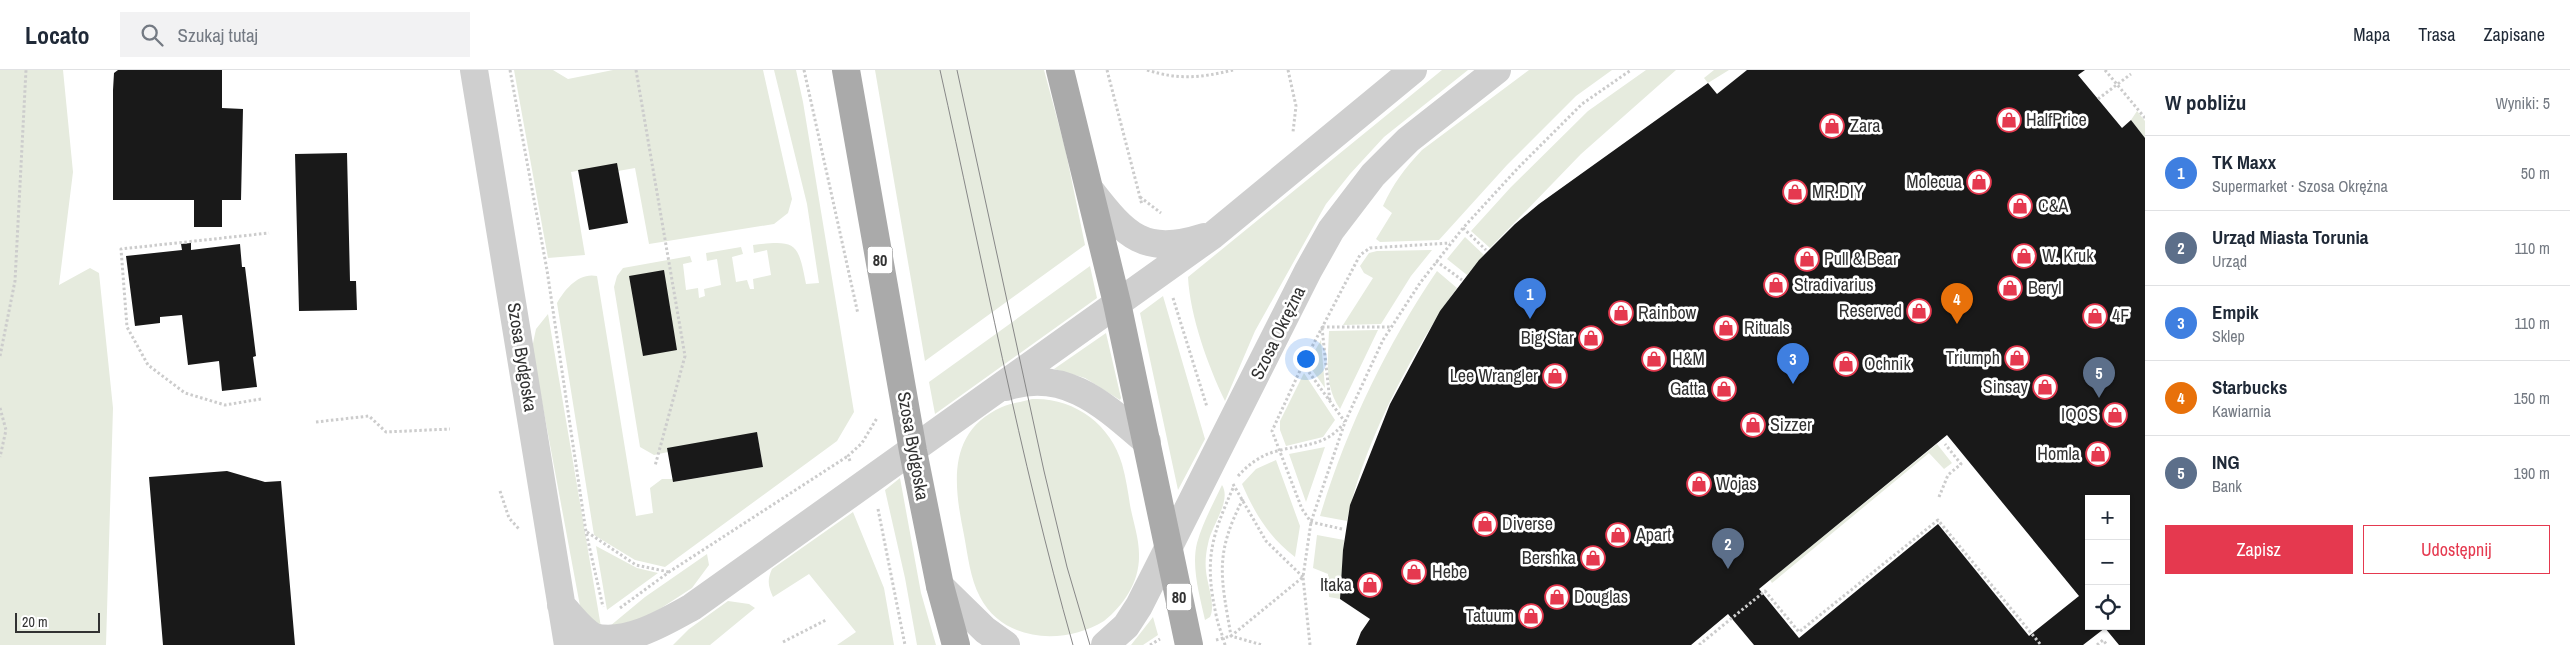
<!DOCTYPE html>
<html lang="pl">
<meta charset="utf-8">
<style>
:root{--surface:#fff;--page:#f2f2f3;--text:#1f2937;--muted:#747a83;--line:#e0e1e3;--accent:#e5394f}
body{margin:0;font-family:"Archivo Narrow",sans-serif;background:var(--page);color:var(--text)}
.controls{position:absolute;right:15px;bottom:15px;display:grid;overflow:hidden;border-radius:0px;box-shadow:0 1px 4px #0004}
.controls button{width:45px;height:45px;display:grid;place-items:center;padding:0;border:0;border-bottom:1px solid var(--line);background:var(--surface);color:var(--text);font:25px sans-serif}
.scale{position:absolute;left:15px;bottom:12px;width:85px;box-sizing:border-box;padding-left:5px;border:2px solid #323232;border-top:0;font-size:14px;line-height:18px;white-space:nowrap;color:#323232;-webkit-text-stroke:4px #fff;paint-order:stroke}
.you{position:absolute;left:1305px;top:288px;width:18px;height:18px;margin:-12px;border:4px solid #fff;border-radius:50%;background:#1a73e8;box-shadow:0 0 0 8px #1a73e833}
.badge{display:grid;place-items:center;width:32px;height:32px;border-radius:50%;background:var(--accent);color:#fff;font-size:16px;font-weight:700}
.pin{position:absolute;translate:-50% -41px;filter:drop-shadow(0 1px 2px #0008)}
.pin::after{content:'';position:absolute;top:26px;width:18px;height:15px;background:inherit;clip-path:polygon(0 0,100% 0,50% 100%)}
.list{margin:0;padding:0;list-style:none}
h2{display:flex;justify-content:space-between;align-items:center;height:65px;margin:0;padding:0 20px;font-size:21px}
h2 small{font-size:16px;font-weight:400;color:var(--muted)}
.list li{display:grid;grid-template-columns:32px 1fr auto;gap:15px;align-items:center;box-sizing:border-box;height:75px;padding:0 20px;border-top:1px solid var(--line)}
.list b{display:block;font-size:19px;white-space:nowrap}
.list p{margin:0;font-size:16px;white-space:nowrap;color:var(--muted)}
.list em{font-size:16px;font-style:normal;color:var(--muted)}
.actions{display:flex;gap:10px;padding:15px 20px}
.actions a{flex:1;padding:11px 0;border:1px solid var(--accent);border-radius:0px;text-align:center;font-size:18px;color:var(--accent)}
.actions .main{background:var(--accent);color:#fff}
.icon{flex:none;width:28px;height:28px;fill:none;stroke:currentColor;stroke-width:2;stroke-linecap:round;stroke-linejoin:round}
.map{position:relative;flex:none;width:2145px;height:575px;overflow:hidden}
header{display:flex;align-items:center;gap:30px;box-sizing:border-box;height:70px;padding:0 25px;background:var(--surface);border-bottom:1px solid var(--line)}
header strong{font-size:24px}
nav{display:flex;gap:28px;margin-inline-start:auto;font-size:18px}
.search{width:350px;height:45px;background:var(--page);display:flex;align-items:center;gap:12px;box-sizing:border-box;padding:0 18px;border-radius:0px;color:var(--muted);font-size:19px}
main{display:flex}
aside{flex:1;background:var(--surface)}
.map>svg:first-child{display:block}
.green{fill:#e6ebde}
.building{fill:#191919;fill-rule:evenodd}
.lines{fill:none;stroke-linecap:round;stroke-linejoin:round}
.path{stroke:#ccc;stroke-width:3;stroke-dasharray:2.5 2.5;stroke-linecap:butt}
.minor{stroke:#cfcfcf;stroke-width:28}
.major{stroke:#aaa;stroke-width:28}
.tram{stroke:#878787;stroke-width:1}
.labels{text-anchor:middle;stroke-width:5;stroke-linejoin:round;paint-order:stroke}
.shield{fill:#fff;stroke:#707070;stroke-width:1}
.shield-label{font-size:16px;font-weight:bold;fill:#323232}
.poi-label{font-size:18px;fill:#323232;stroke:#fff;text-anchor:start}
.street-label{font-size:18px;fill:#323232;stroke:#fff}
</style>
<header>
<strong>Locato</strong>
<div class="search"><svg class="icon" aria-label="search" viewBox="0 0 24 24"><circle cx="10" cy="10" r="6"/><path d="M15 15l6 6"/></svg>Szukaj tutaj</div>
<nav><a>Mapa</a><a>Trasa</a><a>Zapisane</a></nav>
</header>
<main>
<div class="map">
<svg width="2145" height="575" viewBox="0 0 2145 575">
<rect width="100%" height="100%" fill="#fff"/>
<path class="green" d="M0,0H63L73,102L59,215L90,198L99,203L113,338L106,575H0Z
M514,0H553L568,9L613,0H763L792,129L788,143L774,154L649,174L635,98L618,101L617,94L571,102L585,185L548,188Z
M774,0H796L803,32L854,342L837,371L665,497L635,490L594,465L557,233C565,219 579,202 597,206L636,446L653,443L650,418L662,409H673L674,412L763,397L757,363L654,385L640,377L614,217L617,206L623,198L690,186L692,192L683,194L686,220L698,218L699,228L705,226L704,219L721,215L717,189L707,191L706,183L741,177L743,184L732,187L736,212L747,210L750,219H754L753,209L771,205L767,180L754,183L753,175C796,170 798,172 806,214L819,213L807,134Z
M875,0H1044L1065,78L1085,175L925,291Z
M1442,0H1468L1384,67L1350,104L1326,134L1255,261L1225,331C1208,296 1190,246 1188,207Z
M1529,0H1612L1576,26L1507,95L1439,170L1380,172L1376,169L1392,143L1383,136C1393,114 1405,98 1422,80Z
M1646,0H1676L1581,84L1490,178L1471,161L1511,117L1588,41Z
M1714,0H1729L1708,13L1704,8Z
M2137,41L2145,51V68L2131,50Z
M1465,167L1484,185L1467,205L1447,189Z
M1432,180L1411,206L1381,254L1343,255L1373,208L1364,203L1360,196L1369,183L1377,181Z
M1090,196L1097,228L935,344L929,312Z
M1437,201L1457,218C1413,279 1362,376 1347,451L1320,446C1346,360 1386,276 1437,201Z
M1163,226L1205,369L1178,420L1140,243Z
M548,244L601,557L594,553L580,536L532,278L536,259Z
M1378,260L1340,339C1324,316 1328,289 1329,261Z
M1106,263L1121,328L1120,330L1085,308L1054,299Z
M1321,270L1325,318L1308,294L1311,290L1316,289L1313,284Z
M1304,303L1335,350L1323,367L1286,376L1280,360V351Z
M1032,329C1073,327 1111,354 1122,394C1126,408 1128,422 1130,435C1133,451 1139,468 1139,484C1140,511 1124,535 1104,551C1065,575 1004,573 980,527C970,508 968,486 964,465C954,416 946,362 1002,337C1011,333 1022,332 1032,329Z
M1937,374L1952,393L1944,399L1929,383L1772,513L1770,510Z
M1325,377L1306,432L1289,384Z
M1276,390L1300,456L1295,487C1269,467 1255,444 1242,414L1256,399Z
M900,408L921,523L936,575H917L905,508L885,420Z
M1222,415C1232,431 1211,456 1208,474C1206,482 1205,492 1206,501C1207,514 1216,535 1210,547L1205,550C1200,527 1191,497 1197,473C1203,452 1213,434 1222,415Z
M853,442L884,518L894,575H837L856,562L809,504L773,527C768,516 767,510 772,499Z
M1317,465L1344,470L1340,529L1329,527L1328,504L1313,498Z
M596,476L637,498L658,503L607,540Z
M707,484L709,495L692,518L626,561L610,556L645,527Z
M728,531L749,534L755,538L710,575H673L689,559Z
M1153,547L1158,565L1143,575H1131Z"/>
<path class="building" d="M118,0H222V38L243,39L241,130H222V157H194V130H113V20L114,3Z
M1747,0H2085L2078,5L2122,58L2131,50L2145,68V575H2119L2105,558L2083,575H1754L1728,544L1691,575H1356L1361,562L1370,549L1340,529L1343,480L1350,435L1390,334L1440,241L1479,190L1515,154L1539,134L1708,13L1717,24ZM1947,365L2079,526L2029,566L1938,454L1799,568L1759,519ZM2089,429H2126V556H2089Z
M347,83L350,211H356L357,240L299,241L295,84Z
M617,93L628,153L589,160L578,100Z
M191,173V180L240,174L242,197H245L256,286L253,287L257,317L222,321L219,291L188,295L182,245L160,247V253L135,256L126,186L182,180L181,174Z
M664,200L677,280L643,286L629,206Z
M757,362L763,397L673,412L667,378Z
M227,401L265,412L281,411L295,575H163L149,407Z"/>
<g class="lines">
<path class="path" d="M510,0L547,200L586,462L603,537
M636,0L685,286L655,396
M804,0L858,244
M1107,0L1142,135
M1147,0C1179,10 1200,8 1233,0
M1288,0L1296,36L1293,62
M2105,0L2145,48
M2098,29L2131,4
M1140,127L1161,143
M1463,158L1486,180
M1436,191L1462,210
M1173,228L1207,337
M1322,257H1392
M1322,258L1330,332
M0,286L15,211L26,0
M1303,294L1345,352
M261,329L225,335L185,323L148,295L127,257L121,179L269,163
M0,338L6,360L0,387
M316,352L369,346L386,362L450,359
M850,391L848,386L862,373L877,348
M1238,406C1249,394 1261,385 1277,381C1303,374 1325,377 1343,354
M1233,414L1266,471L1303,507
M500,421L509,448L519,459
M1939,427L1948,405L1961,394L1945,374
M1243,429C1214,485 1221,507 1231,566L1262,575
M878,439L905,575
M1342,459L1311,452L1302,439L1272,361L1303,294L1360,185L1370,178L1450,173
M587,462L636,495L669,502
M620,538L669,502L848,386
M1216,570L1231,566L1303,507
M783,572L826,550
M1150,575L1160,569
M1225,575C1223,566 1219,558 1217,549C1204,492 1210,469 1234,416
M1310,575L1303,507L1311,452L1345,352L1383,270L1420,213L1463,158L1518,98L1582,34L1631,0
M1699,575L1765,521L1799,562L1938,450L2041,575
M2097,575L2103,570L2107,575"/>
<path class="minor" d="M474,0L568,575
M1091,121C1126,166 1144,186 1204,167
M1006,317C1065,297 1105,336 1147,372
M940,516L985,560L1006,575
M561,535C571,545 581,560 594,567C627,575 665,552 692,537L1213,165L1413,0
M1105,575L1126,556L1139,536L1308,201L1331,160L1373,105L1408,70L1497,0"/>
<path class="major" d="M846,0L913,381L940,516L956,575
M1060,0L1117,233L1189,575"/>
<path class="tram" d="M940,0C983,192 1019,385 1073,575
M957,0L1044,401L1067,497L1090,575"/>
</g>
<defs>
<g id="shop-ring" transform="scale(1.25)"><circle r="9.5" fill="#fff" stroke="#e5394f" stroke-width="1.5"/><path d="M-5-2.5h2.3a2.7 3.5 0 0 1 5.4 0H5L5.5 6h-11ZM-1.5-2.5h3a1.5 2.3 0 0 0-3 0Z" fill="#e5394f"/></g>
</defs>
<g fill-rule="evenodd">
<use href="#shop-ring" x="2009" y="50"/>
<use href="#shop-ring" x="1832" y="56"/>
<use href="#shop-ring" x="1979" y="112"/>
<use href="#shop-ring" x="1795" y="122"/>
<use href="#shop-ring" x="2020" y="136"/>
<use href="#shop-ring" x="2024" y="186"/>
<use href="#shop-ring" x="1807" y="189"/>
<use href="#shop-ring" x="1776" y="215"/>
<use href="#shop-ring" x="2010" y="218"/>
<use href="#shop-ring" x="1919" y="241"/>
<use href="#shop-ring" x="1621" y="243"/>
<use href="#shop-ring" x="2095" y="246"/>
<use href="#shop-ring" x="1726" y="258"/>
<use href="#shop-ring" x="1591" y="268"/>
<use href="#shop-ring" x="2017" y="288"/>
<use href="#shop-ring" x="1654" y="289"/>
<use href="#shop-ring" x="1846" y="294"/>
<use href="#shop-ring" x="1555" y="306"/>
<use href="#shop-ring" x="2045" y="317"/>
<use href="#shop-ring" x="1724" y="319"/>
<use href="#shop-ring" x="2115" y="345"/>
<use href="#shop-ring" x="1753" y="355"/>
<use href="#shop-ring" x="2098" y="384"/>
<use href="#shop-ring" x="1699" y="414"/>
<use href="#shop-ring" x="1485" y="454"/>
<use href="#shop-ring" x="1618" y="465"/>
<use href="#shop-ring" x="1593" y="488"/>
<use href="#shop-ring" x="1414" y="502"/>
<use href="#shop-ring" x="1370" y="515"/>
<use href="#shop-ring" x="1557" y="527"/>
<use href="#shop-ring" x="1531" y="546"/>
</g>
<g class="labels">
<g class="shield">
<rect x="867.5" y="176.5" width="25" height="27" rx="4"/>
<rect x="1166.5" y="513.5" width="25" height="27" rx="4"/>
</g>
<g class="shield-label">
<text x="880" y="196">80</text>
<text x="1179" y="533">80</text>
</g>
<g class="poi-label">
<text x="2026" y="56">HalfPrice</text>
<text x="1850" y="62">Zara</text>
<text x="1962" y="118" text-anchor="end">Molecua</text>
<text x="1812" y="128">MR.DIY</text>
<text x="2038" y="142">C&amp;A</text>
<text x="2042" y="192">W. Kruk</text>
<text x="1824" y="195">Pull &amp; Bear</text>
<text x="1794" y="221">Stradivarius</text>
<text x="2028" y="224">Beryl</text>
<text x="1902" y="247" text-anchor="end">Reserved</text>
<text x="1638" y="249">Rainbow</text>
<text x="2112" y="252">4F</text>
<text x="1744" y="264">Rituals</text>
<text x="1574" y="274" text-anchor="end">Big Star</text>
<text x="2000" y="294" text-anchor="end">Triumph</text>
<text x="1672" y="295">H&amp;M</text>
<text x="1864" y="300">Ochnik</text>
<text x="1538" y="312" text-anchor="end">Lee Wrangler</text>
<text x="2028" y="323" text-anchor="end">Sinsay</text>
<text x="1706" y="325" text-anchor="end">Gatta</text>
<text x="2098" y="351" text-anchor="end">IQOS</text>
<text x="1770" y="361">Sizzer</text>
<text x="2080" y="390" text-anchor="end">Homla</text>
<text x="1716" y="420">Wojas</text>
<text x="1502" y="460">Diverse</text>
<text x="1636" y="471">Apart</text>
<text x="1576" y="494" text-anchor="end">Bershka</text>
<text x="1432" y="508">Hebe</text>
<text x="1352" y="521" text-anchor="end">Itaka</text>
<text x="1574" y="533">Douglas</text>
<text x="1514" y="552" text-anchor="end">Tatuum</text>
</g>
<g class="street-label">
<text transform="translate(1278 263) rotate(-64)" y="6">Szosa Okrężna</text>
<text transform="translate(522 287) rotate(81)" y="6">Szosa Bydgoska</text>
<text transform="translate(913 376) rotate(80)" y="6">Szosa Bydgoska</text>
</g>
</g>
</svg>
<div class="controls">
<button>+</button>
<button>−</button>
<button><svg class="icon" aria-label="locate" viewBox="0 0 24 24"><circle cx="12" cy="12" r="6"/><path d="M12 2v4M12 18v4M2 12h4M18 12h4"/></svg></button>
</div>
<div class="scale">20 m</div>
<div class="you"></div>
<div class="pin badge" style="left:1530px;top:249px;background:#3f7fe0">1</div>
<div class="pin badge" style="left:1728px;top:499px;background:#5c6f8a">2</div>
<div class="pin badge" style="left:1793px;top:314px;background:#3f7fe0">3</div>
<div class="pin badge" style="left:1957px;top:254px;background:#e8710a">4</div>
<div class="pin badge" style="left:2099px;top:328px;background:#5c6f8a">5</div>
</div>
<aside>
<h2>W pobliżu<small>Wyniki: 5</small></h2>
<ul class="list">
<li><span class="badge" style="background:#3f7fe0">1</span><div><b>TK Maxx</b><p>Supermarket · Szosa Okrężna</p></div><em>50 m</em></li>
<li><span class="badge" style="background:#5c6f8a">2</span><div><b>Urząd Miasta Torunia</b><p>Urząd</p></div><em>110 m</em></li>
<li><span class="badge" style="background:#3f7fe0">3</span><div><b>Empik</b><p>Sklep</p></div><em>110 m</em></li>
<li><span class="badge" style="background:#e8710a">4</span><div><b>Starbucks</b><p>Kawiarnia</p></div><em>150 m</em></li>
<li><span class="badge" style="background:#5c6f8a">5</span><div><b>ING</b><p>Bank</p></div><em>190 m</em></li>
</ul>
<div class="actions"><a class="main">Zapisz</a><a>Udostępnij</a></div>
</aside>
</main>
